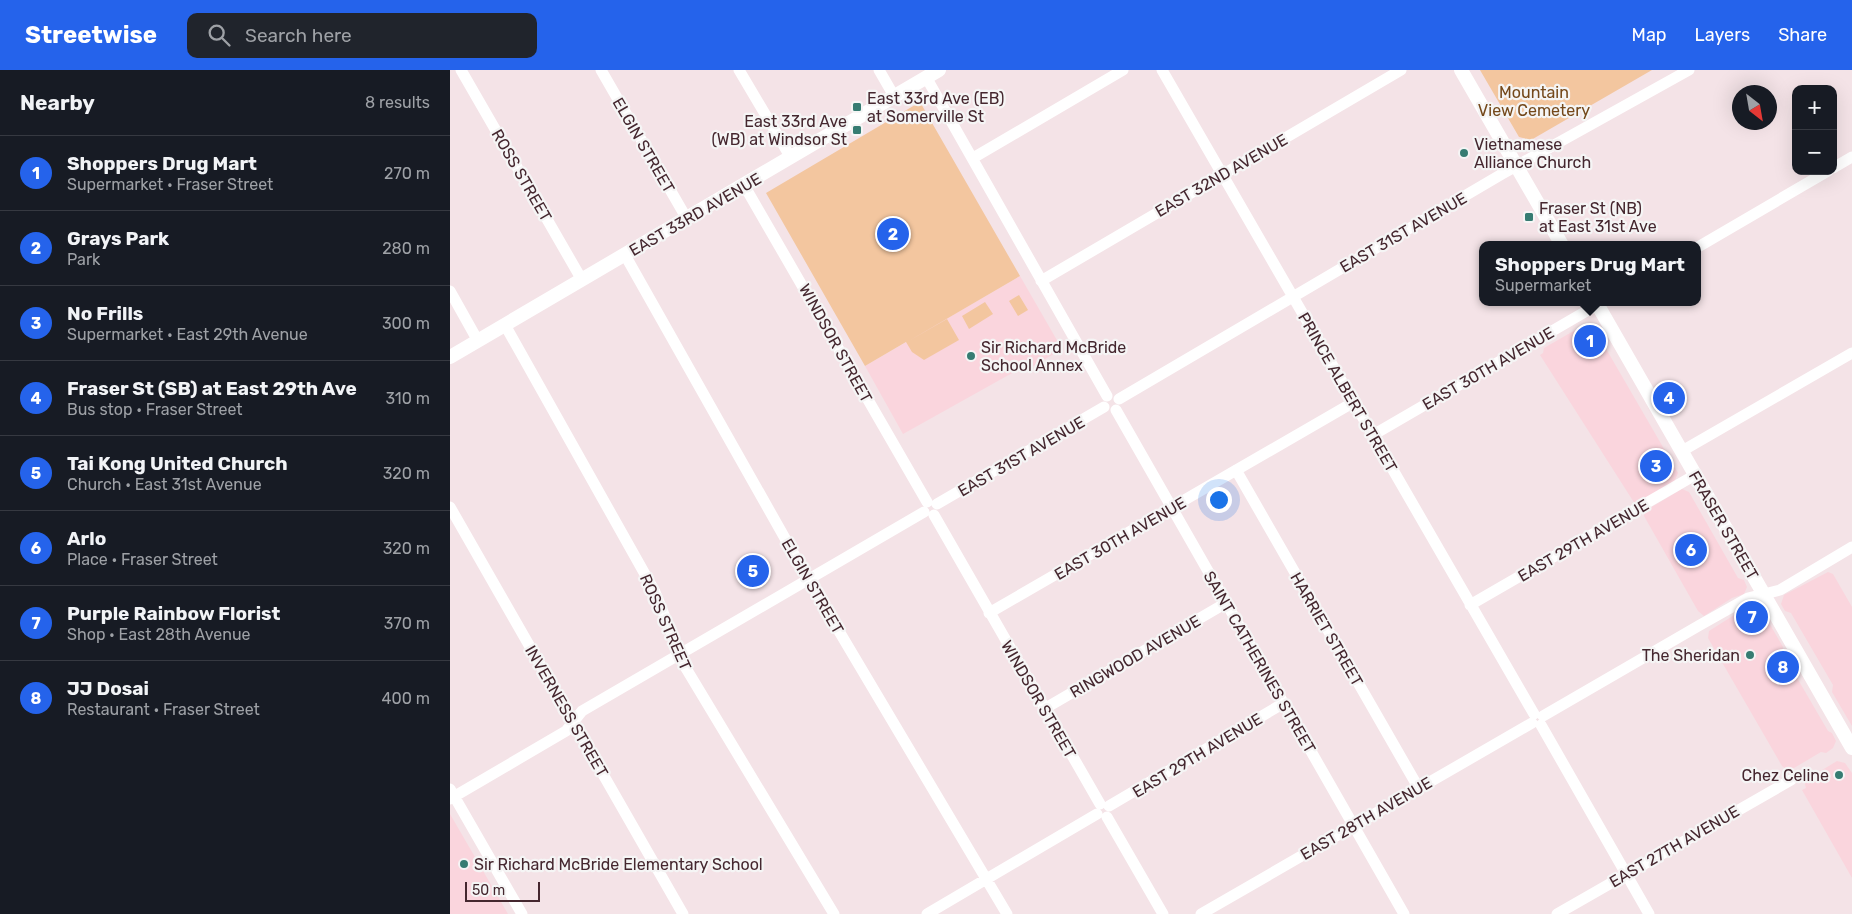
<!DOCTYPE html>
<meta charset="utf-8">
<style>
:root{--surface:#171b24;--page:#20242c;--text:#f1f3f6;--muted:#9ea1a6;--line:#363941;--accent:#2563eb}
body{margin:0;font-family:Rubik,sans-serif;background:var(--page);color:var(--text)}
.controls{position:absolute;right:15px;top:15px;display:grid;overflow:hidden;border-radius:10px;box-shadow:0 5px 20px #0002}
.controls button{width:45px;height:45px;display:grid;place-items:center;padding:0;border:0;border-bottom:1px solid var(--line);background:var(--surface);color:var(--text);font:25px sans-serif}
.compass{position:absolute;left:1282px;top:15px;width:45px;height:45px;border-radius:50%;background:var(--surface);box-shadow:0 5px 20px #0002;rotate:149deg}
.scale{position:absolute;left:15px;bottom:12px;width:75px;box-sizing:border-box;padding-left:5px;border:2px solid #45272f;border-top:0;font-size:14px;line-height:18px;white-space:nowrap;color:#45272f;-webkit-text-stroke:4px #f5f5f5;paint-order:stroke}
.you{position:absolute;left:768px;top:429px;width:18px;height:18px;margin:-12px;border:4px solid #fff;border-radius:50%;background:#1a73e8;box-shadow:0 0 0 8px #1a73e833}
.badge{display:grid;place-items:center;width:32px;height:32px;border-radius:50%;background:var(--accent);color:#fff;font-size:16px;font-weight:700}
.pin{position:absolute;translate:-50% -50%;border:2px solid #fff;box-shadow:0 1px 5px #0006}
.popup{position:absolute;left:1029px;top:171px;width:222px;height:65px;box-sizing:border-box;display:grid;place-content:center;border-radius:10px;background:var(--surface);filter:drop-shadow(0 1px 4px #0005);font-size:16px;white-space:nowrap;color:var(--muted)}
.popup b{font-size:19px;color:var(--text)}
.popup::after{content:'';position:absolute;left:50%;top:100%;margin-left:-10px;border:10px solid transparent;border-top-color:var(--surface)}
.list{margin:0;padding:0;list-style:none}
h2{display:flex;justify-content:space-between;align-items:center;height:65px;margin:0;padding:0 20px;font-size:21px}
h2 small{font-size:16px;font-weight:400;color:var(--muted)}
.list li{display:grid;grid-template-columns:32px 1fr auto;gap:15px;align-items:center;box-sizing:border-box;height:75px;padding:0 20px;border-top:1px solid var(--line)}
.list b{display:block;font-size:19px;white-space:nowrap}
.list p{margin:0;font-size:16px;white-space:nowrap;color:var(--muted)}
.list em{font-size:16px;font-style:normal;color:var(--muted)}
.icon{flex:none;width:28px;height:28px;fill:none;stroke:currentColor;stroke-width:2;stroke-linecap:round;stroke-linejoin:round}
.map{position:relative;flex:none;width:1402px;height:844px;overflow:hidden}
header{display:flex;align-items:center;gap:30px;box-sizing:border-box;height:70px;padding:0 25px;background:var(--accent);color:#fff}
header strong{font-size:24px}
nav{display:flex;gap:28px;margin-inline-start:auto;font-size:18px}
.search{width:350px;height:45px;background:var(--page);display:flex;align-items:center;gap:12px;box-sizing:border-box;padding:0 18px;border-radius:10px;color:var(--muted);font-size:19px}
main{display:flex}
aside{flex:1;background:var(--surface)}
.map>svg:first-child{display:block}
.built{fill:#fad5dd}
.green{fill:#f3c69f}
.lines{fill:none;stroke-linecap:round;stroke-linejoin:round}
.minor{stroke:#fff;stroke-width:11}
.tertiary{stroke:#fff;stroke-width:14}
.poi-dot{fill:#367c72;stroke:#f5f5f5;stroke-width:2}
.labels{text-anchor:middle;stroke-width:4.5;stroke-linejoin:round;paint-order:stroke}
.park-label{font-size:16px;fill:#74481a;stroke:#f5f5f5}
.poi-label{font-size:16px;fill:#45272f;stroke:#f5f5f5;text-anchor:start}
.street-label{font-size:16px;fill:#45272f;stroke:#f5f5f5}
</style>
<header>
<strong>Streetwise</strong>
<div class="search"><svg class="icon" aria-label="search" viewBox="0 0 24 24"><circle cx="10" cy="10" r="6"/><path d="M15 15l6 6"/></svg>Search here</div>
<nav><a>Map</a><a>Layers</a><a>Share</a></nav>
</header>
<main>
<aside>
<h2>Nearby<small>8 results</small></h2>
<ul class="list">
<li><span class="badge">1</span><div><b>Shoppers Drug Mart</b><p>Supermarket · Fraser Street</p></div><em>270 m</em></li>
<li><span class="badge">2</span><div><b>Grays Park</b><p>Park</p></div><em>280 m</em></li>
<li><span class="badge">3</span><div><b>No Frills</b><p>Supermarket · East 29th Avenue</p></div><em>300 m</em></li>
<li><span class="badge">4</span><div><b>Fraser St (SB) at East 29th Ave</b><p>Bus stop · Fraser Street</p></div><em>310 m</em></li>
<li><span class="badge">5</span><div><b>Tai Kong United Church</b><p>Church · East 31st Avenue</p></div><em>320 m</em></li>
<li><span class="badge">6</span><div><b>Arlo</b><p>Place · Fraser Street</p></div><em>320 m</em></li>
<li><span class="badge">7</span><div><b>Purple Rainbow Florist</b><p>Shop · East 28th Avenue</p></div><em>370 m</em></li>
<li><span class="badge">8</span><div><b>JJ Dosai</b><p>Restaurant · Fraser Street</p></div><em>400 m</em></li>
</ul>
</aside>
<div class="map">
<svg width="1402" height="844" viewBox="0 0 1402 844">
<rect width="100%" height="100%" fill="#f4e3e7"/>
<path class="built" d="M570,206L612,279L573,302L571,298L453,364L415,296Z
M1139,254L1144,258L1228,403L1224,412L1185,434L1090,285L1093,283L1094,278L1134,255Z
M1232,419L1239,422L1288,508L1294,510L1297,517L1294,524L1282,528L1254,546L1248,541L1194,446L1195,441Z
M1378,502L1383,504L1402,537V656L1382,622L1383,615L1341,543L1335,541L1331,534L1334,525Z
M1300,535H1306L1311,539L1333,577L1332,582L1378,661L1382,663L1386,671L1383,678L1376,683L1371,682L1339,701L1332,696L1258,568L1259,561Z
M1387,691L1395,693L1402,703V808L1352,720L1356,718L1354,711Z
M0,744L58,844H0Z"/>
<path class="green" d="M1030,0H1202L1081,70L1069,67Z
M470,32L570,206L457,272L497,249L509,270L474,290L462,282L456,272L415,296L316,123Z
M569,225L578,240L568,246L559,231Z
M535,232L543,244L519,259L512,246Z"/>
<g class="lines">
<path class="minor" d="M11,0L132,210
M151,0L237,149
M289,0L341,88
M429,0L444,26
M712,0L1084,644
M476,7L657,326
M523,88L673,0
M1383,98L1402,87
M294,115L477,432
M1248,177L1378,101
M175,185L358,509L557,844
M591,211L951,0
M0,221L28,271
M55,255L205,522L234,595L384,844
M669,329L1052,104L1239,0
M666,340L954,844
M923,365L1152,232
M1232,381L1402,283
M786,400L968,717
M487,434L654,337
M0,437L233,844
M484,445L650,734
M1020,535L1245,405
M539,543L904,332
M594,639L776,533
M1093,646L1250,555L1298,528L1330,520L1402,477
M1091,655L1199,844
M0,719L72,844
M0,729L116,661L132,641L474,442
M659,736L834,633
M657,747L713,844
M477,844L647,744
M751,844L1082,653
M1107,844L1341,710"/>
<path class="tertiary" d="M1011,0L1112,175
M1146,232L1402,678
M0,287L489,0"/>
</g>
<g class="poi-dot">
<rect x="402" y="32" width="10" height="10" rx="2.5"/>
<rect x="402" y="55" width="10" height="10" rx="2.5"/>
<circle cx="1014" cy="83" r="5"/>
<rect x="1074" y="142" width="10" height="10" rx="2.5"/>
<circle cx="521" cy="286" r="5"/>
<circle cx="1300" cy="585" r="5"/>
<circle cx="1389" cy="705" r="5"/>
<circle cx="14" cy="794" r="5"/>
</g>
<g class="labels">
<g class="park-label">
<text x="1084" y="28">Mountain<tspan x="1084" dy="18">View Cemetery</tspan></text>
</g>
<g class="poi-label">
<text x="417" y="34">East 33rd Ave (EB)<tspan x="417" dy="18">at Somerville St</tspan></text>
<text x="397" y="57" text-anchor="end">East 33rd Ave<tspan x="397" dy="18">(WB) at Windsor St</tspan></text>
<text x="1024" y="80">Vietnamese<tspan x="1024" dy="18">Alliance Church</tspan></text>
<text x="1089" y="144">Fraser St (NB)<tspan x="1089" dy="18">at East 31st Ave</tspan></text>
<text x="531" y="283">Sir Richard McBride<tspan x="531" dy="18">School Annex</tspan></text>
<text x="1290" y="591" text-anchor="end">The Sheridan</text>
<text x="1379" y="711" text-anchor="end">Chez Celine</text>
<text x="24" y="800">Sir Richard McBride Elementary School</text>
</g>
<g class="street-label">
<text transform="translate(194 75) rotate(60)" y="6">ELGIN STREET</text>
<text transform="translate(72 105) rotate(60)" y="6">ROSS STREET</text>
<text transform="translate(771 105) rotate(-30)" y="6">EAST 32ND AVENUE</text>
<text transform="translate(245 144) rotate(-30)" y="6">EAST 33RD AVENUE</text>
<text transform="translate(953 162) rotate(-30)" y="6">EAST 31ST AVENUE</text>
<text transform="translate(386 273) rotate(61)" y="6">WINDSOR STREET</text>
<text transform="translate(1038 298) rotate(-30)" y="6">EAST 30TH AVENUE</text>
<text transform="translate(898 322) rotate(60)" y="6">PRINCE ALBERT STREET</text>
<text transform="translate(571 386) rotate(-30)" y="6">EAST 31ST AVENUE</text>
<text transform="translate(1274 455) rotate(60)" y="6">FRASER STREET</text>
<text transform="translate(670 468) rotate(-30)" y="6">EAST 30TH AVENUE</text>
<text transform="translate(1133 470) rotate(-30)" y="6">EAST 29TH AVENUE</text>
<text transform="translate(363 516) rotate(60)" y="6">ELGIN STREET</text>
<text transform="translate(216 552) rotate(66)" y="6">ROSS STREET</text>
<text transform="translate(877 559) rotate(60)" y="6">HARRIET STREET</text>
<text transform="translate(685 586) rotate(-30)" y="6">RINGWOOD AVENUE</text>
<text transform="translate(810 592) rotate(60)" y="6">SAINT CATHERINES STREET</text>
<text transform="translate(589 629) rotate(60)" y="6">WINDSOR STREET</text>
<text transform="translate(117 641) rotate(60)" y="6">INVERNESS STREET</text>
<text transform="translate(747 685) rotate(-31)" y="6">EAST 29TH AVENUE</text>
<text transform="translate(916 748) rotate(-30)" y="6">EAST 28TH AVENUE</text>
<text transform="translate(1224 776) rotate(-30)" y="6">EAST 27TH AVENUE</text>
</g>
</g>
</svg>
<div class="controls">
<button>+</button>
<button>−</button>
</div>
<svg class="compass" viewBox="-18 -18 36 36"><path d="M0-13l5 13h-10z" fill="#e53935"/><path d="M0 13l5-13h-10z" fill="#9ea1a6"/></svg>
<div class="scale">50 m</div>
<div class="you"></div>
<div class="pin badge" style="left:1140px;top:271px">1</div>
<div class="popup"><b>Shoppers Drug Mart</b>Supermarket</div>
<div class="pin badge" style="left:443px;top:164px">2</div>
<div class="pin badge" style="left:1206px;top:396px">3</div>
<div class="pin badge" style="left:1219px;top:328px">4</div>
<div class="pin badge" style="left:303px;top:501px">5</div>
<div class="pin badge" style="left:1241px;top:480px">6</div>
<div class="pin badge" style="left:1302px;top:547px">7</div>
<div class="pin badge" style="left:1333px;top:597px">8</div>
</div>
</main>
